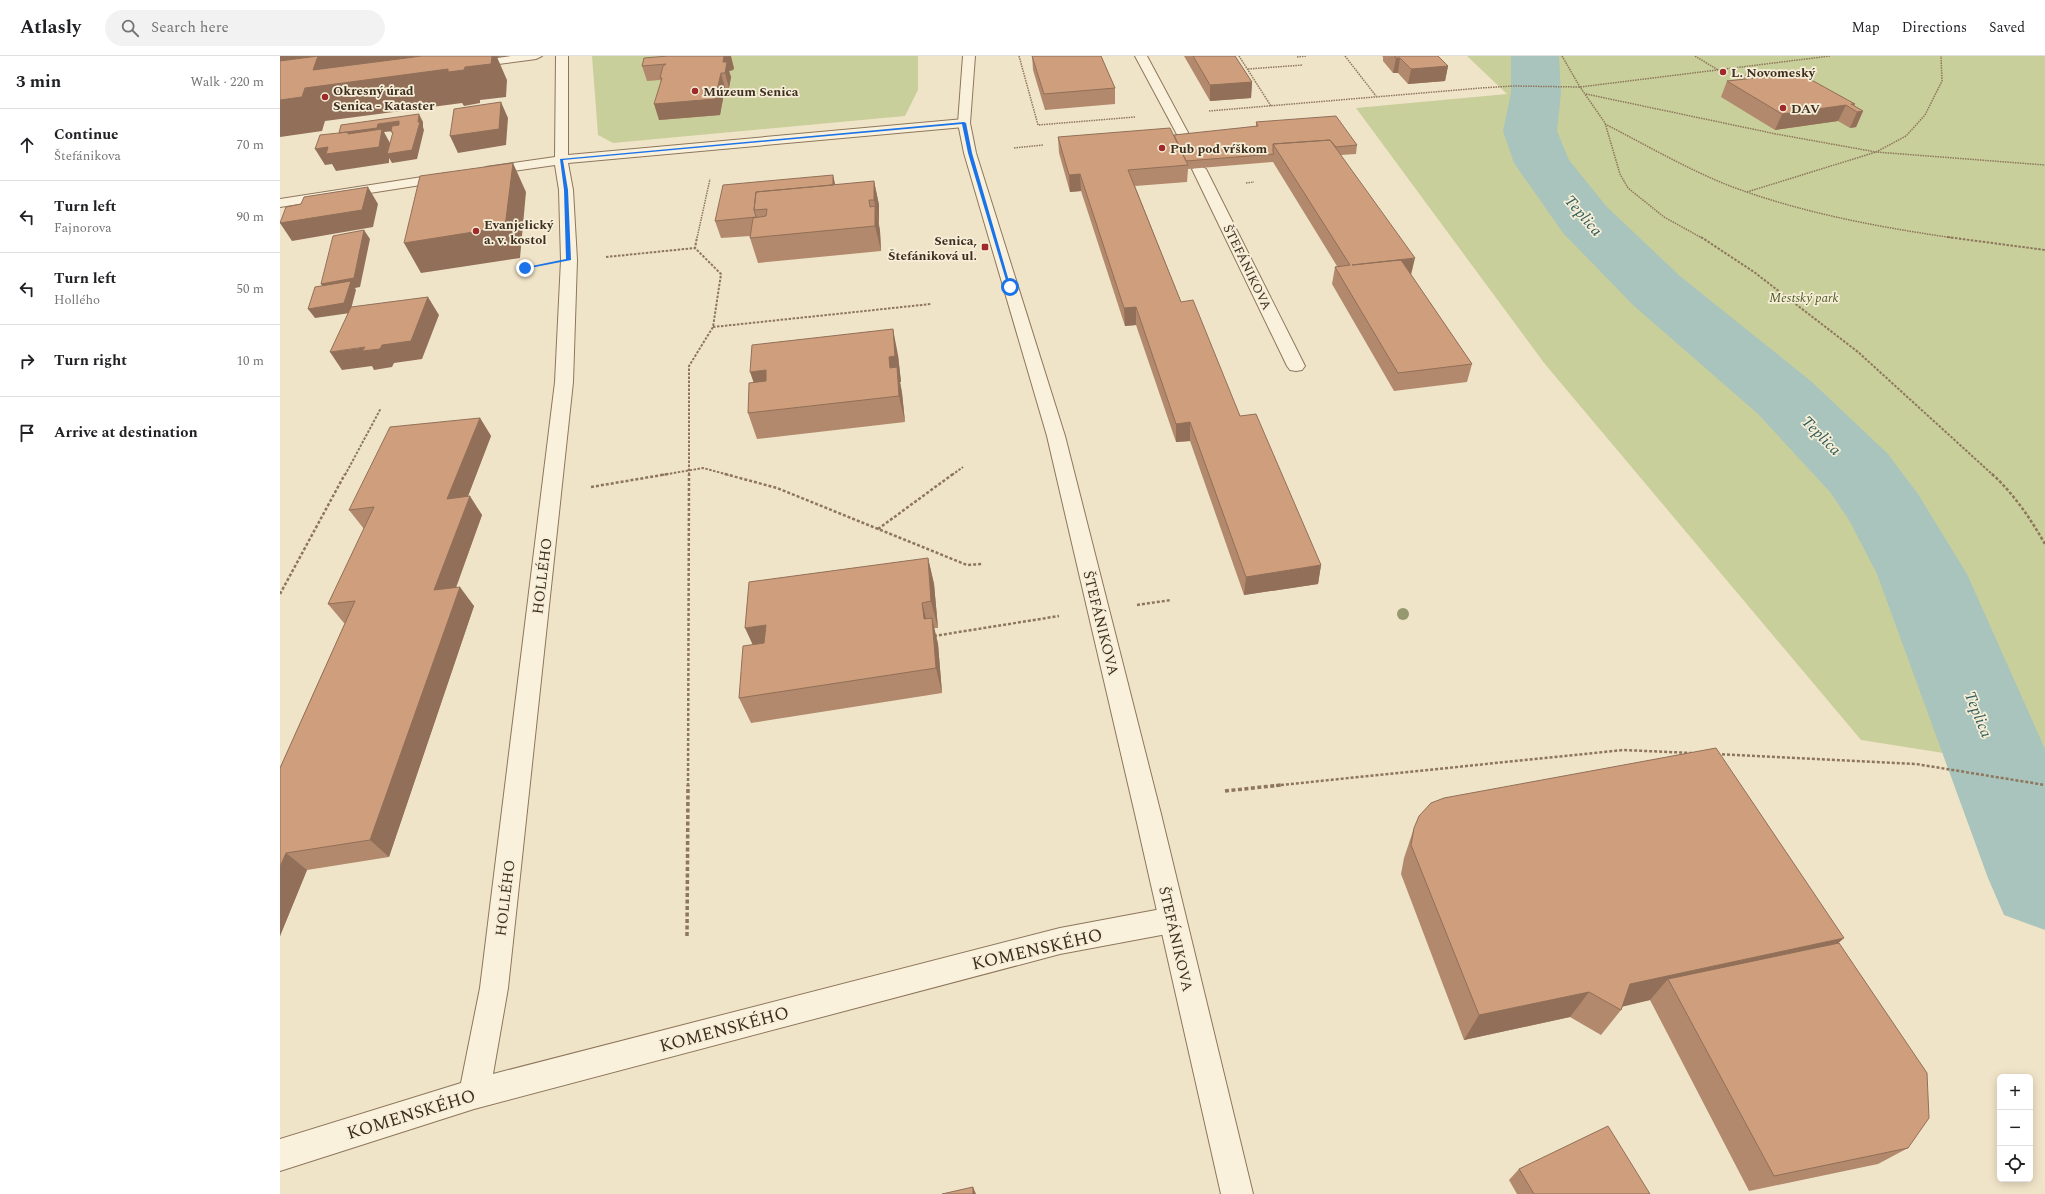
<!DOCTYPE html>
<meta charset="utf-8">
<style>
:root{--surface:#fff;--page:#f2f2f2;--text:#202124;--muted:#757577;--line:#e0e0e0}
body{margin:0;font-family:Spectral,serif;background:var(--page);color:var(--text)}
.controls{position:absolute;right:12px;bottom:12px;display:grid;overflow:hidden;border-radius:6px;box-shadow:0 2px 10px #0003}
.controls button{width:36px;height:36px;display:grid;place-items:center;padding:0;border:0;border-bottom:1px solid var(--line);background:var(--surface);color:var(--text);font:20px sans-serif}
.stop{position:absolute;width:12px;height:12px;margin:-9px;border:3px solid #1a73e8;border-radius:50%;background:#fff}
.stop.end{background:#1a73e8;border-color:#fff;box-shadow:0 1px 4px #0008}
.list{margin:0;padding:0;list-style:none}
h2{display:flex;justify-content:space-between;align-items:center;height:52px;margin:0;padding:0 16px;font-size:17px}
h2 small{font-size:13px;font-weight:400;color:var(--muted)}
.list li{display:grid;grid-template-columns:26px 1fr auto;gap:12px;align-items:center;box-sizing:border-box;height:72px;padding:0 16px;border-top:1px solid var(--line)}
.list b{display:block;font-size:15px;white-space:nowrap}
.list p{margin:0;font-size:13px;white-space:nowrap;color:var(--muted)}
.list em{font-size:13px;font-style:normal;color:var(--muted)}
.icon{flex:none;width:22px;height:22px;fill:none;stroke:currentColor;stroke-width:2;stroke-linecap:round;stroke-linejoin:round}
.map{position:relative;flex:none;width:1765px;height:1138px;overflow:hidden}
header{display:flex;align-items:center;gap:24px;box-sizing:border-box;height:56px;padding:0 20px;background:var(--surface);border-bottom:1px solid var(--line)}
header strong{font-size:19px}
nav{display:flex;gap:22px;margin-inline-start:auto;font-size:14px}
.search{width:280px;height:36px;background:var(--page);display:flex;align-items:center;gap:10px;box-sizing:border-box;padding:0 14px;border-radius:22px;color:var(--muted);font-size:15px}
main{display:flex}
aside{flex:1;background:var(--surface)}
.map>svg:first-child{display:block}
.green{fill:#c9cf9b}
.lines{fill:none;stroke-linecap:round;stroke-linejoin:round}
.river{fill:#a9c4bc;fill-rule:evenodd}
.service-casing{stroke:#8d765c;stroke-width:2}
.minor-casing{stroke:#8d765c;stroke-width:2}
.tertiary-casing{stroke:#8d765c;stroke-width:2}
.path-far3{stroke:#8d765c;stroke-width:1.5;stroke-dasharray:1.5 1;stroke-linecap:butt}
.path-far2{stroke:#8d765c;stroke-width:2;stroke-dasharray:2.5 1.5;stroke-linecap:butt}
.path-far1{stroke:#8d765c;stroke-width:2.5;stroke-dasharray:3 2;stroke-linecap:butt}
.path{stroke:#8d765c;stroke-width:3.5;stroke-dasharray:4 2.5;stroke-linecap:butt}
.service{fill:#faf1dc;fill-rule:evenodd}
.minor{fill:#faf1dc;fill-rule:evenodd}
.tertiary{fill:#faf1dc;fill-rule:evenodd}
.tree{fill:#96986f}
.wall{fill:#b2896c}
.shaded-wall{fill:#916f58}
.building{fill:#cf9f7d;stroke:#916f58}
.route{fill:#1a73e8}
.poi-dot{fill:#9e2a2b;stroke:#f7eed8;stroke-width:1.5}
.labels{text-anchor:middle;stroke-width:3.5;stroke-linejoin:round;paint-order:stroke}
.far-poi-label{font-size:13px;font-weight:bold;fill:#3d2e20;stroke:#f7eed8;text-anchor:start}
.far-street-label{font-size:13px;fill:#3d2e20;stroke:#f7eed8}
.far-park-label{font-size:13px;font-style:italic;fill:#4d5a26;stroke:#f7eed8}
.street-label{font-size:15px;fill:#3d2e20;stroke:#f7eed8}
.water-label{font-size:16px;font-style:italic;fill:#2f5d5a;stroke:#f7eed8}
.near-street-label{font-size:18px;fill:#3d2e20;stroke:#f7eed8}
</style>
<header>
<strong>Atlasly</strong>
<div class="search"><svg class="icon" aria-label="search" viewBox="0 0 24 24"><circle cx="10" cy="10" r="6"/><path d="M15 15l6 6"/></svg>Search here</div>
<nav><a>Map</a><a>Directions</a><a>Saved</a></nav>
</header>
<main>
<aside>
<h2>3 min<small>Walk · 220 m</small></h2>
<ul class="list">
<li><svg class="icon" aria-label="ahead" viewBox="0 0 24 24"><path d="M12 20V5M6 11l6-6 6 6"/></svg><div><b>Continue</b><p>Štefánikova</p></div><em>70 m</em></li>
<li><svg class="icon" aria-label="left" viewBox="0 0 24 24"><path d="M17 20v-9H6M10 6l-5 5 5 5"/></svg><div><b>Turn left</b><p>Fajnorova</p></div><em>90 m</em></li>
<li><svg class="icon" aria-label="left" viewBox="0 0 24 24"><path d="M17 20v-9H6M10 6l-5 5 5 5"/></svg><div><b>Turn left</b><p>Hollého</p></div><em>50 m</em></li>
<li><svg class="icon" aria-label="right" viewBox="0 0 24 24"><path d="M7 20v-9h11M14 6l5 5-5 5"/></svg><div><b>Turn right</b></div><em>10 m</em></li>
<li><svg class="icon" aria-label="arrive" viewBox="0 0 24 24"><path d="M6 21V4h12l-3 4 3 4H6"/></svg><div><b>Arrive at destination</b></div></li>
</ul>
</aside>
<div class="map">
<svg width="1765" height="1138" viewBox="0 0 1765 1138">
<rect width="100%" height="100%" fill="#f0e4c8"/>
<path class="green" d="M312,0H638V34L625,60L333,87L318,79Z
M1187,0H1765V713L1581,684L1264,307L1076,52L1227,38Z"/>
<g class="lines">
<path class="river" d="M1231,0H1279L1281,37L1277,75L1289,104L1327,151L1401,221L1532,326L1608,398L1638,438L1687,518L1765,693V874L1724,859L1708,822L1597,518L1569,464L1550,436L1478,358L1353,249L1283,177L1234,107L1223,75L1231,37Z"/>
<g class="service-casing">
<path id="service" d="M231,0H262L256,3L188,12L182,9L188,6Z"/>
</g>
<g class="minor-casing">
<path id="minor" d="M276,0H288V99L684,63L690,67L684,71L288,107L293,134L297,204L293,326L228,932L213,1018L780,872L892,851L902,855L906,864L902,873L892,877L780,898L194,1053L0,1115V1083L181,1027L200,932L275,326L281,204L279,134L275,109L206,119L199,115L206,111L275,101Z
M855,0H867L913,86L912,89L907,90L901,86Z
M919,109L926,113L1025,310L1022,314L1016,315L1010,314L1007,310L912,113Z
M168,117L175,121L173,124L0,151V143Z"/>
</g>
<g class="tertiary-casing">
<path id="tertiary" d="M683,0H695L690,67L696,97L785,380L881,758L973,1138H941L855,758L767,380L684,97L678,67Z"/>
</g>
<path class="path-far3" d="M739,0L758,69L855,61
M959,0L991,50
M1065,0L1096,40
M1282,0L1300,31L1325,67L1340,118L1348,132L1384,161L1422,182
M1415,0L1438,14
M1017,1L1027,0
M968,13L1023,9
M1306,38L1496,78L1596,96L1765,109
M929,55L1201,32L1233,30L1300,31L1550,0
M1325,68C1366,89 1407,113 1450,130C1522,157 1598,171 1674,182
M734,92L763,89
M966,127L974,126
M1467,136L1596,96L1626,80L1645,59L1662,25L1661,0
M417,182L430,123"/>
<path class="path-far2" d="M1421,181L1474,216L1578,296L1713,419
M1667,181L1765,194
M326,201L415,192
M245,212L251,211
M433,271L651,248
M65,419L101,352
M382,419L423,412L449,419
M409,419V310L433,271L441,218L415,192L417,181
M672,419L683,411"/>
<path class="path-far1" d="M445,418L497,432L687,509L703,508
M1712,418C1734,438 1750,462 1765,488
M311,431L388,418
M598,473L673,418
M0,538L65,418
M857,549L891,544
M654,580L779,560
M1437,698L1636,708L1765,729
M408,730L409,418
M991,730L1343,694L1412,697"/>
<path class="path" d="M945,735L1001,729
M407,880L408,729"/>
<use href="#service" class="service"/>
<use href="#minor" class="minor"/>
<use href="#tertiary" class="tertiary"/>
</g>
<circle class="tree" cx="1123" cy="558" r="6"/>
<path class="wall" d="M752,0H821L835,32V48L765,54L753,14Z
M904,0H955L972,26L971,42L930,45Z
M1102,0H1158L1168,10L1165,25L1128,28L1118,17H1113L1103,5V1Z
M364,2L454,12L453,14L449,15L451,21L449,32H445L440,59L379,64L381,25L380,24L367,25L362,10Z
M1466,17L1490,20L1575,48L1574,50L1583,55L1576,71L1570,72L1558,65L1495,74L1441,41L1447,25L1464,23Z
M976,66L1077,89L1076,98L1061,99L1131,219L1192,308L1187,326L1114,335L1052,228L1055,211L1057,210L993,106L908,113L907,126L855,130L901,246L960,360L1041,509L1038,528L964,539L910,385L896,386L856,269L845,270L801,135L790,136L779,97L778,81L894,79L976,71Z
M594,125L599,149V168L600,175L601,195L478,207L470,182V180L441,182L435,165L555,129Z
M618,299L621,326H620L622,337L625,366L477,383L468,357L474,326Z
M200,362L211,380L188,440L202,459L176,532L194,550L109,801L27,814L0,880V712L65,567H64L48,548L84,473L69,454Z
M648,502L654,528L658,572H654L658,588L662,637L471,667L459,642L473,588Z
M1134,772L1559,887L1628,1092L1598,1108L1469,1135L1370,944L1343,950L1341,954L1321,979L1290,961L1184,984L1121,818L1124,802Z
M1239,1113L1370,1138H1237L1229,1124Z"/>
<path class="shaded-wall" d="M0,0H228L217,1L227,24L226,41L200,44V47L184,50L182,47L45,65L42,75L0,81Z
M444,0H451L454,12L453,14L449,15L451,21L449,32L445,17L443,6Z
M1116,2H1120L1118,17H1113Z
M1168,10L1165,25L1128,28L1131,13Z
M441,17L445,32L440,59L379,64L374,48Z
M972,26L971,42L930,45V29Z
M221,46L228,62L226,89L178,97L170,80Z
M1566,49L1558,65L1495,74L1502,58Z
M1583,55L1576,71L1570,72L1577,56Z
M139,58L143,66V71L144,74L137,103L112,107L109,102V107L56,115L52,108L45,109L35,93L59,77L98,68L119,65L124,74L104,76L111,89L138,66Z
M233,107L246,136L240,202L141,217L124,187Z
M800,118L801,135L790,136L789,119Z
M553,119L557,136H553Z
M594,125L599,149V168L594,144Z
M88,131L98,148L93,171L12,185L0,167Z
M595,150L600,175L601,195L595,170Z
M84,174L90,183L80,231L75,232L76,234L70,257L35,262L28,253L47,237L41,228Z
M1135,202L1131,219L1072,209Z
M148,241L159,259L142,303L114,307L112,311L94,314L92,310L62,314L50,296L102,289Z
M856,251V269L845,270L844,252Z
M613,273L618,299L621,326H620L622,337L625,366L619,340L610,312L609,301Z
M486,314L495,340L479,342L470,316Z
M200,362L211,380L180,461L167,443Z
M910,366V385L896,386V368Z
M190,440L202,459L168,553L154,534Z
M648,502L654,528L658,572L651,545Z
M1041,509L1038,528L964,539L966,521Z
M180,531L194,550L109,801L90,784Z
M642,547L649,573L644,563Z
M652,562L658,588L662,637L656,612Z
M486,569L497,595L477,598L465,572Z
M6,797L27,814L0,880V811Z
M1564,882L1535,909L1388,923L1370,944L1337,952L1350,928Z
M1309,936L1290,961L1184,984L1199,959Z
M693,1131L696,1138H693Z"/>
<path class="building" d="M38,0L33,14L142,0H212L211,8L185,11L184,14L168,16V13L25,32L22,41L0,44V5Z
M388,0H444L443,6H447L445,17H441L435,43L374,48L382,22H380L383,10L386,8L362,10L364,2Z
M752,0H821L835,32L764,38Z
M913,0H955L972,26L930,29Z
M1114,0H1158L1168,10L1131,13L1120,2H1116Z
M1481,15L1490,20L1517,16L1575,48H1571L1583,55L1577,56L1566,49L1502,58L1447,25L1475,22L1466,17Z
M221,46L219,73L170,80L174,53Z
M139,58L138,66H140L132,94L107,98L113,76H111L112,70L119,69V65L98,68L97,72L59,77L61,69Z
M1056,60L1077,89L1056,91L1050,84L993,88V96L994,98L906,105L894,79L978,70L976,66Z
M890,72L908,109L848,114L901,246L913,244L960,360L976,358L1041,509L966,521L910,366L896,368L856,251L844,252L800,118L789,119L778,81Z
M102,73L99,91L46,98L48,91L35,93L40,79L68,76V78Z
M1050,84L1135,202L1072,209L1121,204L1192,308L1118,317L1055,211L1070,209L993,88Z
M233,107L225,171L124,187L140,120Z
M553,119V129L476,136L474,154L476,161L435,165L443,129Z
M594,125V144H589L590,151L595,150V170L470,182L473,162L486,160L487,153L474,154L476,136Z
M88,131L82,154L0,167L6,151L21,148L24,141Z
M84,174L74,222L41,228L53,180Z
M71,225L64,247L28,253L35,231Z
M148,241L131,285L102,289L100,293L82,295L85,291L50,296L71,251Z
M613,273L615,300L609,301L610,312L617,311L619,340L468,357L469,327L486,325V314L470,316L472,289Z
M200,362L167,443L190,440L154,534L180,531L90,784L6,797L0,811V712L75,545L48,548L94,451L69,454L110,371Z
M648,502L651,545L642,547L643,554L644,563L652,562L656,612L459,642L463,590L484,587L486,569L465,572L469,526Z
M1436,692L1564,882L1350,928L1341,954L1309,936L1199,959L1131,789L1134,772L1139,760L1151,747L1164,742Z
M1559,887L1647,1017L1649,1062L1628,1092L1494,1120L1388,923Z
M1328,1070L1370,1138H1254L1239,1113Z
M693,1131V1138H662Z"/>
<path class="route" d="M684,66L686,67L692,97L731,232L728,231L688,97L682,68L283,104L288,134L291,204L245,213L242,212L286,203L284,134L280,103Z"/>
<g class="poi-dot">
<circle cx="1443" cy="16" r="4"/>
<circle cx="415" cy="35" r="4"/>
<circle cx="45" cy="41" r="4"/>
<circle cx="1503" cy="52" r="4"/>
<circle cx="882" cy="92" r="4"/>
<circle cx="196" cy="175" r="4"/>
<rect x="701" y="187" width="8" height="8" rx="2"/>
</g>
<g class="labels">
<g class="far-poi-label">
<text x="1451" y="21">L. Novomeský</text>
<text x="53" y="39">Okresný úrad<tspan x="53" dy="15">Senica - Kataster</tspan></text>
<text x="423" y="40">Múzeum Senica</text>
<text x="1511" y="57">DAV</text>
<text x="890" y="97">Pub pod vŕškom</text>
<text x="204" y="173">Evanjelický<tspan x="204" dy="15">a. v. kostol</tspan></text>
<text x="697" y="189" text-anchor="end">Senica,<tspan x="697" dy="15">Štefániková ul.</tspan></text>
</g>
<g class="far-street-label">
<text transform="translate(968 211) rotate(64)" y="5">ŠTEFÁNIKOVA</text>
</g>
<g class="far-park-label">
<text x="1524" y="246">Mestský park</text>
</g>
<g class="street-label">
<text transform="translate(262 520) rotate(-83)" y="5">HOLLÉHO</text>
<text transform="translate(821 567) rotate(76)" y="5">ŠTEFÁNIKOVA</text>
<text transform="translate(225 842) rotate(-83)" y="5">HOLLÉHO</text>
<text transform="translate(896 883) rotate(77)" y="5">ŠTEFÁNIKOVA</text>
</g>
<g class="water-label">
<text transform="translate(1304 159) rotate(49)" y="6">Teplica</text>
<text transform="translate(1542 379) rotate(45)" y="6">Teplica</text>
<text transform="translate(1699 658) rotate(68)" y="6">Teplica</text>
</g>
<g class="near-street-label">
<text transform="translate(757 893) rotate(-13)" y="6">KOMENSKÉHO</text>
<text transform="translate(444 973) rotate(-15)" y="6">KOMENSKÉHO</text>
<text transform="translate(131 1058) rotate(-17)" y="6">KOMENSKÉHO</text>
</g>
</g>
</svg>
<div class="controls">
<button>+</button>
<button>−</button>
<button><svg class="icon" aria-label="locate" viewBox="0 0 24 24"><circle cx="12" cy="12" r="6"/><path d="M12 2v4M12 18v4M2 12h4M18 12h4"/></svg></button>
</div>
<div class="stop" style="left:730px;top:231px"></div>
<div class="stop end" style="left:245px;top:212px"></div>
</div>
</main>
